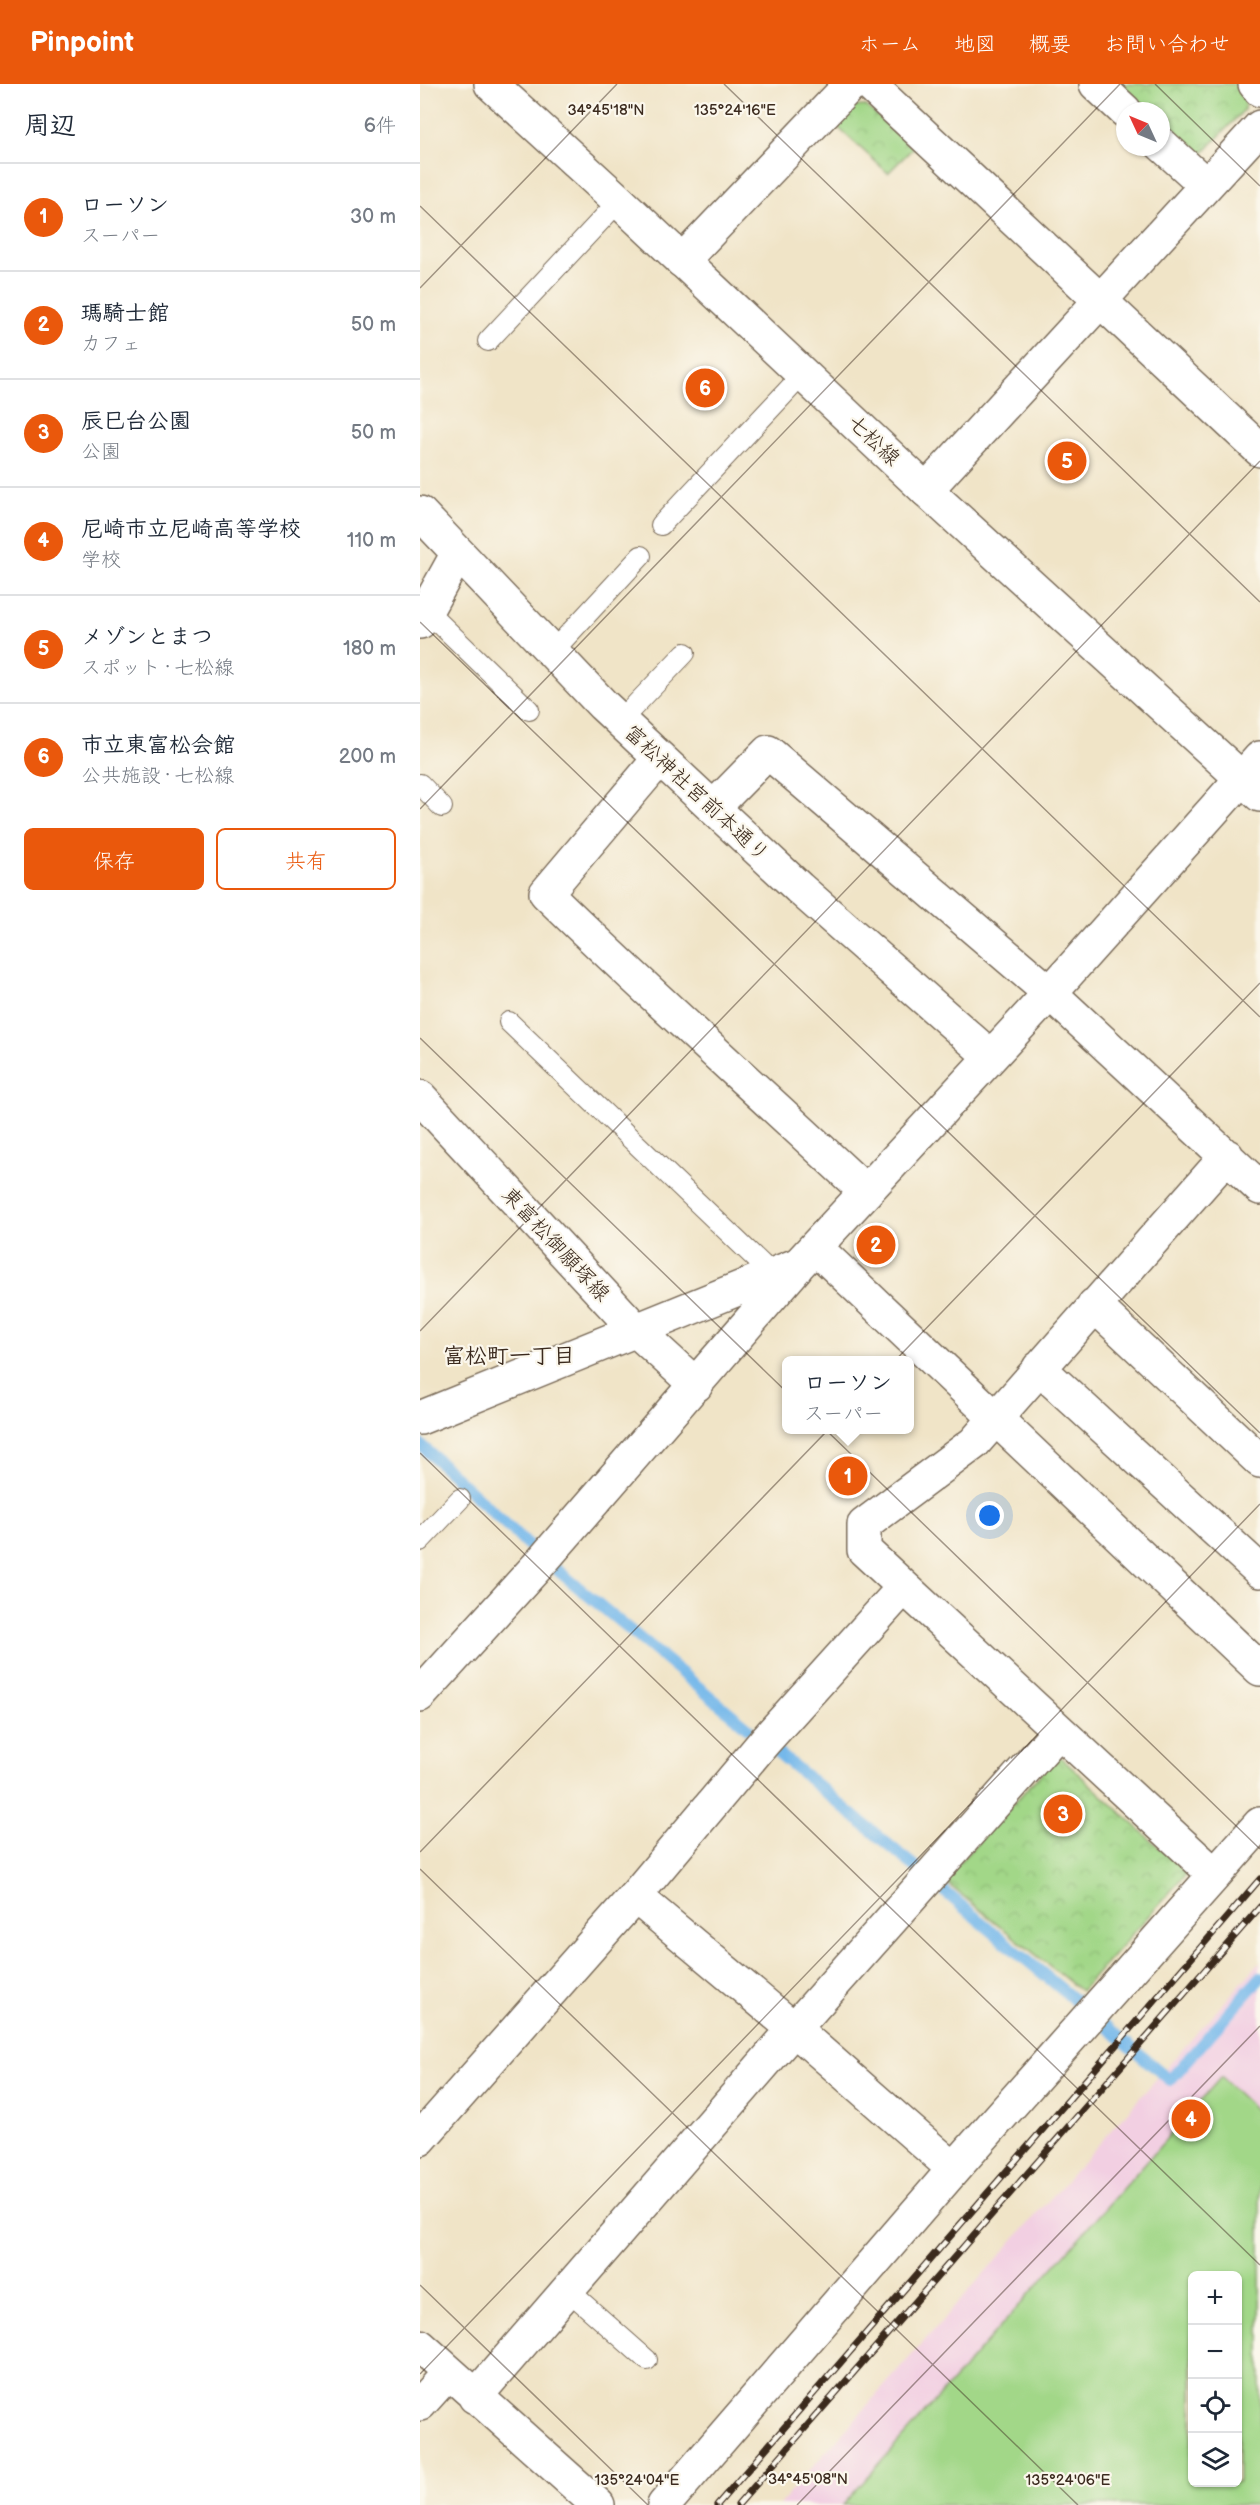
<!DOCTYPE html>
<html lang="ja">
<meta charset="utf-8">
<style>
:root{--surface:#fff;--page:#f2f2f3;--text:#1f2937;--muted:#747a83;--line:#e0e1e3;--accent:#ea580c}
body{margin:0;font-family:"Balsamiq Sans","Klee One",sans-serif;background:var(--page);color:var(--text)}
.controls{position:absolute;right:18px;bottom:18px;display:grid;overflow:hidden;border-radius:9px;box-shadow:0 2px 4px #0004}
.controls button{width:54px;height:54px;display:grid;place-items:center;padding:0;border:0;border-bottom:2px solid var(--line);background:var(--surface);color:var(--text);font:30px sans-serif}
.compass{position:absolute;left:696px;top:18px;width:54px;height:54px;border-radius:50%;background:var(--surface);box-shadow:0 2px 4px #0004;rotate:314deg}
.you{position:absolute;left:570px;top:1432px;width:21px;height:21px;margin:-15px;border:4px solid #fff;border-radius:50%;background:#1a73e8;box-shadow:0 0 0 9px #1a73e833}
.badge{display:grid;place-items:center;width:39px;height:39px;border-radius:50%;background:var(--accent);color:#fff;font-size:20px;font-weight:700}
.pin{position:absolute;translate:-50% -50%;border:3px solid #fff;box-shadow:0 2px 6px #0006}
.popup{position:absolute;left:362px;top:1272px;width:132px;height:78px;box-sizing:border-box;display:grid;place-content:center;border-radius:9px;background:var(--surface);filter:drop-shadow(0 2px 4px #0005);font-size:20px;white-space:nowrap;color:var(--muted)}
.popup b{font-size:22px;color:var(--text)}
.popup::after{content:'';position:absolute;left:50%;top:100%;margin-left:-12px;border:12px solid transparent;border-top-color:var(--surface)}
.list{margin:0;padding:0;list-style:none}
h2{display:flex;justify-content:space-between;align-items:center;height:78px;margin:0;padding:0 24px;font-size:26px}
h2 small{font-size:20px;font-weight:400;color:var(--muted)}
.list li{display:grid;grid-template-columns:39px 1fr auto;gap:18px;align-items:center;box-sizing:border-box;height:108px;padding:0 24px;border-top:2px solid var(--line)}
.list b{display:block;font-size:22px;white-space:nowrap}
.list p{margin:0;font-size:20px;white-space:nowrap;color:var(--muted)}
.list em{font-size:20px;font-style:normal;color:var(--muted)}
.actions{display:flex;gap:12px;padding:18px 24px}
.actions a{flex:1;padding:14px 0;border:2px solid var(--accent);border-radius:9px;text-align:center;font-size:21px;color:var(--accent)}
.actions .main{background:var(--accent);color:#fff}
.icon{flex:none;width:33px;height:33px;fill:none;stroke:currentColor;stroke-width:2;stroke-linecap:round;stroke-linejoin:round}
.map{position:relative;flex:none;width:840px;height:2421px;overflow:hidden}
header{display:flex;align-items:center;gap:36px;box-sizing:border-box;height:84px;padding:0 30px;background:var(--accent);color:#fff}
header strong{font-size:28px}
nav{display:flex;gap:33px;margin-inline-start:auto;font-size:21px}
main{display:flex}
aside{flex:1;background:var(--surface)}
.map>svg:first-child{display:block}
.built{fill:#f2cfe2;fill-rule:evenodd}
.park{fill:url(#park-crowns);stroke:#6e8053;stroke-width:1.5}
.pitch{fill:#a2d788;stroke:#6e8053;stroke-width:1.5;fill-rule:evenodd}
.lines{fill:none;stroke-linecap:round;stroke-linejoin:round}
.stream{stroke:#75b8ea;stroke-width:12}
.lane-casing{stroke:#7a6b59;stroke-width:22}
.street-casing{stroke:#7a6b59;stroke-width:36}
.secondary-casing{stroke:#7a6b59;stroke-width:36}
.lane{stroke:#fff;stroke-width:20}
.street{stroke:#fff;stroke-width:33}
.secondary{stroke:#fff;stroke-width:33}
.rail-casing{stroke:#3b2a1e;stroke-width:7}
.rail{stroke:#fbf7ec;stroke-width:4.5;stroke-dasharray:14;stroke-linecap:butt}
.ticks{fill:none;stroke:#3b2a1e;stroke-width:1.5;stroke-opacity:0.45}
.labels{text-anchor:middle;stroke-width:4.5;stroke-linejoin:round;paint-order:stroke}
.street-label{font-size:21px;fill:#3b2a1e;stroke:#fbf7ec}
.neighbourhood-label{font-size:22px;font-weight:bold;fill:#3b2a1e;stroke:#fbf7ec}
.ticks-label{font-size:15px;text-anchor:middle;fill:#3b2a1e;stroke:#fbf7ec;stroke-width:4.5;stroke-linejoin:round;paint-order:stroke}
</style>
<header>
<strong>Pinpoint</strong>
<nav><a>ホーム</a><a>地図</a><a>概要</a><a>お問い合わせ</a></nav>
</header>
<main>
<aside>
<h2>周辺<small>6件</small></h2>
<ul class="list">
<li><span class="badge">1</span><div><b>ローソン</b><p>スーパー</p></div><em>30 m</em></li>
<li><span class="badge">2</span><div><b>瑪騎士館</b><p>カフェ</p></div><em>50 m</em></li>
<li><span class="badge">3</span><div><b>辰巳台公園</b><p>公園</p></div><em>50 m</em></li>
<li><span class="badge">4</span><div><b>尼崎市立尼崎高等学校</b><p>学校</p></div><em>110 m</em></li>
<li><span class="badge">5</span><div><b>メゾンとまつ</b><p>スポット · 七松線</p></div><em>180 m</em></li>
<li><span class="badge">6</span><div><b>市立東富松会館</b><p>公共施設 · 七松線</p></div><em>200 m</em></li>
</ul>
<div class="actions"><a class="main">保存</a><a>共有</a></div>
</aside>
<div class="map">
<svg width="840" height="2421" viewBox="0 0 840 2421">
<defs>
<pattern id="park-crowns" width="20" height="18" patternUnits="userSpaceOnUse" patternTransform="scale(1.5)"><rect width="20" height="18" fill="#a2d788"/><path d="M2 6a3 3 0 1 1 6 0M12 15a3 3 0 1 1 6 0" fill="none" stroke="#8cb975"/></pattern>
</defs>
<rect width="100%" height="100%" fill="#fbf7ec"/>
<filter id="ink" filterUnits="userSpaceOnUse"><feTurbulence type="fractalNoise" baseFrequency=".0167" numOctaves="2"/><feDisplacementMap in="SourceGraphic" scale="12" xChannelSelector="R" yChannelSelector="G"/><feConvolveMatrix kernelMatrix="1 2 1 2 8 2 1 2 1" color-interpolation-filters="sRGB"/></filter>
<filter id="wash" filterUnits="userSpaceOnUse"><feTurbulence type="fractalNoise" baseFrequency=".008" numOctaves="4" result="noise"/><feDisplacementMap in="SourceGraphic" scale="24" xChannelSelector="R" yChannelSelector="G"/><feGaussianBlur stdDeviation="1.35" result="paint"/><feColorMatrix in="noise" values="0 0 0 0 0 0 0 0 0 0 0 0 0 0 0 0 0 1.4 0 .05"/><feComposite in="paint" operator="in"/></filter>
<g filter="url(#wash)">
<rect width="100%" height="100%" fill="#f0e4c7"/>
<path class="built" d="M840,1878V2421H359ZM772,2192H818V2398H772Z"/>
<path class="park" d="M693,0H818L826,11L824,26L783,69L771,71L741,43V27H723Z
M446,22L493,64L468,89L413,39L427,23Z
M638,1671L767,1789L661,1907L523,1796Z"/>
<path class="pitch" d="M801,1993L840,2030V2421H423ZM772,2192H818V2398H772Z"/>
<g class="lines">
<path class="stream" d="M0,1360L108,1461
M135,1484L328,1644
M356,1667L657,1918
M686,1942L750,1996L840,1894"/>
</g>
</g>
<g filter="url(#ink)">
<g class="lines">
<g class="lane-casing">
<path id="lane" d="M68,257L199,117
M241,441L384,289
M6,526L109,626
M133,567L221,472
M200,637L265,569
M0,700L22,723
M89,938L352,1190
M0,1457L40,1415
M148,2206L227,2276"/>
</g>
<g class="street-casing">
<path id="street" d="M449,0L840,366
M676,0L705,27
M835,0L840,6
M741,60L786,101
M262,177L431,0
M506,406L840,43
M0,429L183,621L379,804L570,972
M0,538L38,469
M240,674L126,809C230,911 340,1008 446,1108
M293,724L348,668L630,909L840,1104
M395,1163L840,1585
M674,1221L840,1377
M619,1284L840,1487
M0,1334L379,1180L630,909L840,674
M0,1611L123,1476L376,1184
M795,1791L444,1466V1441L554,1359L807,1072
M215,1812L374,1945L534,2085
M0,2055L215,1812L345,1657L484,1503
M0,2262L178,2421
M55,2313L374,1945L639,1647
M0,2320L28,2289
M244,2421L534,2085L840,1740"/>
</g>
<g class="secondary-casing">
<path id="secondary" d="M71,0L199,117L506,406L840,711
M0,1013L217,1247L276,1301"/>
</g>
<use href="#lane" class="lane"/>
<use href="#street" class="street"/>
<use href="#secondary" class="secondary"/>
<g class="rail-casing">
<path id="rail" d="M297,2421L840,1795
M318,2421L840,1823"/>
</g>
<use href="#rail" class="rail"/>
</g>
</g>
<path class="ticks" d="M304,0L840,518M735,0L840,102M0,122L840,933M0,204L197,0M0,538L840,1349M0,725L700,0M0,954L840,1765M0,1247L840,377M0,1369L840,2181M0,1768L840,899M0,1785L658,2421M0,2201L228,2421M0,2290L840,1420M377,2421L840,1942"/>
<g class="labels">
<g class="street-label">
<text transform="translate(454 356) rotate(44)" y="7">七松線</text>
<text transform="translate(277 709) rotate(43)" y="7">富松神社宮前本通り</text>
<text transform="translate(136 1160) rotate(47)" y="7">東富松御願塚線</text>
</g>
<g class="neighbourhood-label">
<text x="89" y="1279">富松町一丁目</text>
</g>
</g>
<g class="ticks-label">
<text x="315" y="31">135°24'16"E</text>
<text x="186" y="31">34°45'18"N</text>
<text x="388" y="2400">34°45'08"N</text>
<text x="217" y="2401">135°24'04"E</text>
<text x="648" y="2401">135°24'06"E</text>
</g>
</svg>
<div class="controls">
<button>+</button>
<button>−</button>
<button><svg class="icon" aria-label="locate" viewBox="0 0 24 24"><circle cx="12" cy="12" r="6"/><path d="M12 2v4M12 18v4M2 12h4M18 12h4"/></svg></button>
<button><svg class="icon" aria-label="layers" viewBox="0 0 24 24"><path d="M12 4l9 5-9 5-9-5zM3 14l9 5 9-5"/></svg></button>
</div>
<svg class="compass" viewBox="-18 -18 36 36"><path d="M0-13l5 13h-10z" fill="#e53935"/><path d="M0 13l5-13h-10z" fill="#747a83"/></svg>
<div class="you"></div>
<div class="pin badge" style="left:428px;top:1392px">1</div>
<div class="popup"><b>ローソン</b>スーパー</div>
<div class="pin badge" style="left:456px;top:1161px">2</div>
<div class="pin badge" style="left:643px;top:1730px">3</div>
<div class="pin badge" style="left:771px;top:2035px">4</div>
<div class="pin badge" style="left:647px;top:377px">5</div>
<div class="pin badge" style="left:285px;top:304px">6</div>
</div>
</main>
